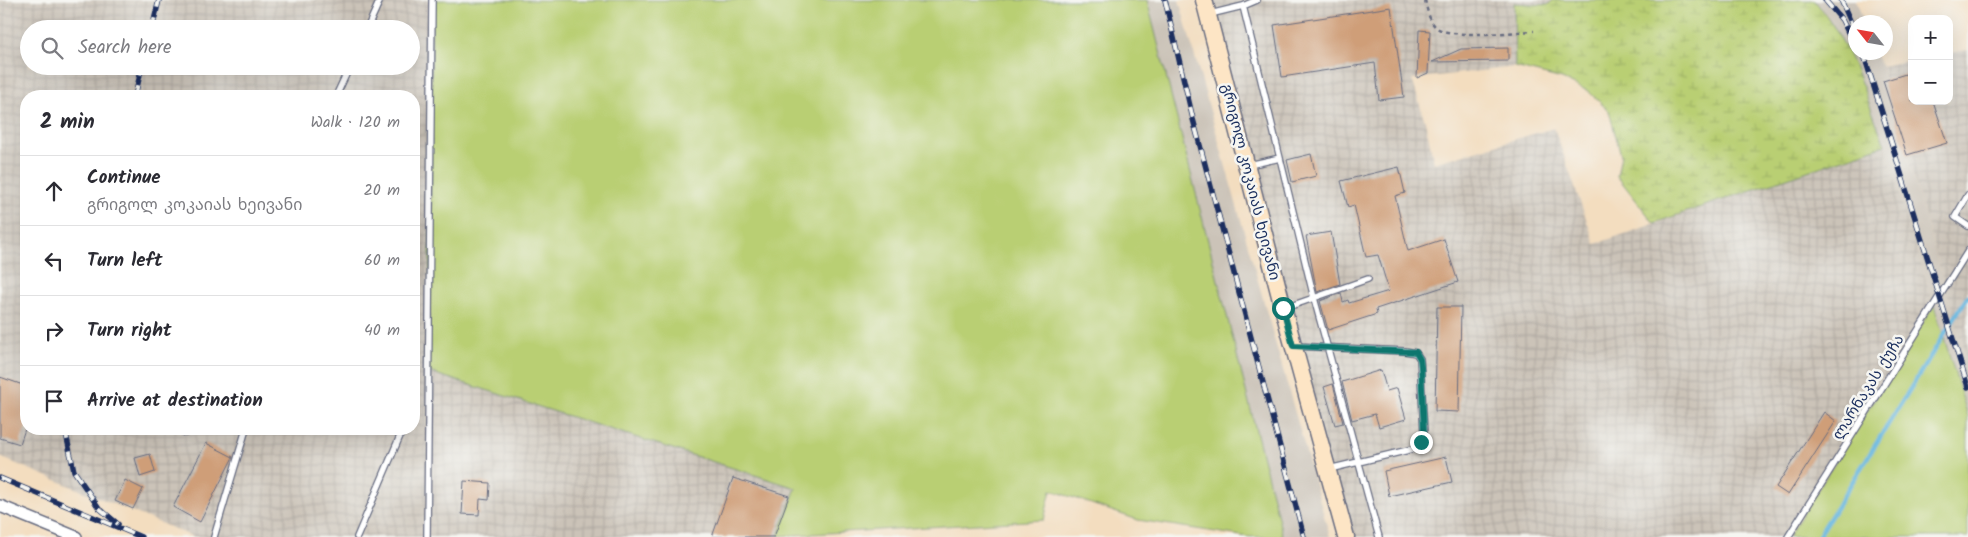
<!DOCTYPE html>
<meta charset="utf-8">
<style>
:root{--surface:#fff;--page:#f2f2f3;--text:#2b2b33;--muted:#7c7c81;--line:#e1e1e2}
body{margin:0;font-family:Kalam,"Noto Sans Georgian",sans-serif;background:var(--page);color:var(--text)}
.controls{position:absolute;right:15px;top:15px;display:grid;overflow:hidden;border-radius:10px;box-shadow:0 5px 20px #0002}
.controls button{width:45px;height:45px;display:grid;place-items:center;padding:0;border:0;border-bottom:1px solid var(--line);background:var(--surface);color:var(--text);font:25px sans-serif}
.compass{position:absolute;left:1848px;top:15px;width:45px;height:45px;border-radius:50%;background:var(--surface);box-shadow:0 5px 20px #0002;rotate:301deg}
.stop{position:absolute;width:15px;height:15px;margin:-11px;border:4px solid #0f766e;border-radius:50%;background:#fff}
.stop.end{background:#0f766e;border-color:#fff;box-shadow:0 1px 5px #0008}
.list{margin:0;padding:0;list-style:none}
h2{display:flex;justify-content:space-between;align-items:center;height:65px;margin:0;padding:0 20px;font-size:21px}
h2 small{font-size:16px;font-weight:400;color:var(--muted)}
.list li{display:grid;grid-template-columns:32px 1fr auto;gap:15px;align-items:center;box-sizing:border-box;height:70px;padding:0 20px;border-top:1px solid var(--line)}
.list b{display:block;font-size:19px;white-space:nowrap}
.list p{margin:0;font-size:16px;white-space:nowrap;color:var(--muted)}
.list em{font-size:16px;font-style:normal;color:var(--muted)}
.icon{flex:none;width:28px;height:28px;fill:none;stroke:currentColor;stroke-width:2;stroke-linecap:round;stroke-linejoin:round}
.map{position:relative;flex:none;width:1968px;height:537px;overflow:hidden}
.search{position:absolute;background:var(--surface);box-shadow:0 5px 20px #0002;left:20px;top:20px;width:400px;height:55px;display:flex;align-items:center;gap:12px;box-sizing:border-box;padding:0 18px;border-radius:28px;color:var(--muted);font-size:19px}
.panel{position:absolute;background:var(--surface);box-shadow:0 5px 20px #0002;left:20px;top:90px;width:400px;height:345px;border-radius:20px}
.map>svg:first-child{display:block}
.industrial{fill:url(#industrial-grid);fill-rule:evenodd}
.railway{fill:#cbc3b8}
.green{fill:#b9cf73;stroke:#6a7f68}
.wetland{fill:url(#wetland-marsh);stroke:#6a7f68}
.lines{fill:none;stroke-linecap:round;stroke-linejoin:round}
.stream{stroke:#64b5df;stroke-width:4.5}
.building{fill:#cf9e78}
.lane-casing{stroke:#676c80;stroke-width:8}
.street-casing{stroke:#676c80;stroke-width:14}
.secondary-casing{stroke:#676c80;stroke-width:19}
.path{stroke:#676c80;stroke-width:2.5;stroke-dasharray:4 4;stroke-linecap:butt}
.lane{stroke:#fff;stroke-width:5.5}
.street{stroke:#fff;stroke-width:11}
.secondary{stroke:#fde5c5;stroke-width:16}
.rail-casing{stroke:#1b2f5e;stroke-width:5.5}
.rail{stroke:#f6f6f2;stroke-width:4;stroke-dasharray:11;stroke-linecap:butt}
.route{stroke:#0f766e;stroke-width:6}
.labels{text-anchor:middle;stroke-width:5;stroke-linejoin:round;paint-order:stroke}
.street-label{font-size:15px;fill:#1b2f5e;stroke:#f6f6f2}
</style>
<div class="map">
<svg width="1968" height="537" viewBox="0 0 1968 537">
<defs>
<pattern id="industrial-grid" width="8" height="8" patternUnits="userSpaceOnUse" patternTransform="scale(1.25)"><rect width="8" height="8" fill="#cbc3b8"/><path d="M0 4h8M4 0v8" fill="none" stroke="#aea8a1"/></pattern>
<pattern id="wetland-marsh" width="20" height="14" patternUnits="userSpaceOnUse" patternTransform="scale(1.25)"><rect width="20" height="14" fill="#b9cf73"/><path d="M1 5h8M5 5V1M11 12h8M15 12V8" fill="none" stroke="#9eb266"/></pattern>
</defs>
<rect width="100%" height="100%" fill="#f6f6f2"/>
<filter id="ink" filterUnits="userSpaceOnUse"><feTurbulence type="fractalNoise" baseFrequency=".02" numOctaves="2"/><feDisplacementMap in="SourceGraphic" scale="10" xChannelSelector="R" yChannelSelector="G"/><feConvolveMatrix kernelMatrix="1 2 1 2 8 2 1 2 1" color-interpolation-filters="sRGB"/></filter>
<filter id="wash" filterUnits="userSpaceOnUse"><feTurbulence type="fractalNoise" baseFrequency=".0096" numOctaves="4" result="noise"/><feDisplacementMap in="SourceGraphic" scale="20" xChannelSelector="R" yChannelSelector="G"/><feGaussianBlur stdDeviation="1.12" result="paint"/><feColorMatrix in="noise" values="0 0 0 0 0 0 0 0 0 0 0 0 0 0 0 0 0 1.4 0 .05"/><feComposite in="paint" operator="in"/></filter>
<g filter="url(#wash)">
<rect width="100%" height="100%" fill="#f3ddbf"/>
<path class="industrial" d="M0,0H432L429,372L796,488L777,537H194L0,457ZM29,29H411V66H29ZM26,96H414V429H26Z
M1204,0H1553L1548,5L1514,3L1515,67L1412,79L1426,125L1434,163L1554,128L1595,244L1885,145L1934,305L1895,368L1784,537H1346Z
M1968,50V365L1881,66L1912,60V101H1949V53Z"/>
<path class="railway" d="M1147,0H1179L1330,537H1283Z
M1814,0H1856L1864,22H1856V52L1875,53L1881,66L1968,365V416L1885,145L1827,15Z"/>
<path class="green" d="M432,0H1147L1283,537H1248L1138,520L1051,490L1044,520L778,536L796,488L429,372Z
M1934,305L1968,416V537H1788Z"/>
<path class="wetland" d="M1553,0H1814C1850,41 1865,95 1885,145L1654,223L1617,176L1621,155L1609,111L1588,91L1562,79L1515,67L1514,3L1548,5Z"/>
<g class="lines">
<path class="stream" d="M1818,537L1968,296"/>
</g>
<g id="blocks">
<path class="building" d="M1391,7L1404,97L1379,100L1375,63L1282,77L1274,25Z
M1419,30L1430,31L1428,73L1417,78Z
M1508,48V61L1432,62L1461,49Z
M1912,72V101H1933L1947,143L1907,155L1883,81Z
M1311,154L1316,176L1292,182L1287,160Z
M1399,167L1405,193L1395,196L1408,251L1444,239L1458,282L1376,309L1377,314L1328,330L1320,301L1341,293L1343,302L1348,300L1349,303L1389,291L1378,255L1366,257L1354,205L1348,207L1341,181Z
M1331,232L1340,284L1317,292L1306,236Z
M1437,307H1461L1459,412L1435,411Z
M1381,370L1387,391L1397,388L1406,419L1379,427L1375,414L1352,420L1342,382Z
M0,377L26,386V426L20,444L0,438Z
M1333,384L1343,423L1335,425L1324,387Z
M1824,412L1836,421L1788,495L1776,487Z
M206,443L233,457L200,522L173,507Z
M150,454L155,472L140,477L135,458Z
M1446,457L1452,482L1389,496L1384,471Z
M733,478L789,496L774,537H712Z
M125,480L143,489L133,509L115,501Z
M464,481L490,483L489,500L480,499L479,515L462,514Z"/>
</g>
</g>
<g filter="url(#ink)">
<use href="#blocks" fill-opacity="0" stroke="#676c80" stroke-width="1"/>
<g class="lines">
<g class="lane-casing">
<path id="lane" d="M1243,6L1314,298L1379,537
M1210,14L1243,6L1257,0
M367,29L380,0
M336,96L350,66
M1249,165L1280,158
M1968,195L1955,217L1968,226
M1285,308L1368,279
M1294,346L1405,351L1416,353L1420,359L1424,433L1421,442L1413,449L1329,469
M185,433L186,429
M214,537L246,429
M357,537L403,429
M427,537L432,0
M1788,537L1968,251"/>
</g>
<g class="street-casing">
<path id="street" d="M0,506L76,537"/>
</g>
<g class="secondary-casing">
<path id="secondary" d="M1204,0L1283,308L1346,537"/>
</g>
<path class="path" d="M1425,0C1427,9 1429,22 1437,28C1452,39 1514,32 1534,31"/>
<use href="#lane" class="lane"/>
<use href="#street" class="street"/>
<use href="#secondary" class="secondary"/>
<g class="rail-casing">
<path id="rail" d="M1165,0L1193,119L1304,537
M1825,0L1842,20L1856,48
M1841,0L1853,27
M152,29L159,0
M1863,52L1968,387
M135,96L142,66
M65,429L74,471L99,508L118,524
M0,478L141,537"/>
</g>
<use href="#rail" class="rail"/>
</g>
</g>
<g class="lines" filter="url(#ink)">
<path class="route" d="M1283,308L1293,346L1416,352L1420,359L1421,367L1424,433L1421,442"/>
</g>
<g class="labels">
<g class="street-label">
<text transform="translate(1251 182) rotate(76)" y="5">გრიგოლ კოკაიას ხეივანი</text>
<text transform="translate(1868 387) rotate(-58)" y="5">ლარნაკას ქუჩა</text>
</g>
</g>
</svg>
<div class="controls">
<button>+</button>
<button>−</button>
</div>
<svg class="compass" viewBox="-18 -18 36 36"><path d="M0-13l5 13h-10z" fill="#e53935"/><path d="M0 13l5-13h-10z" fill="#7c7c81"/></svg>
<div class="stop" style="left:1283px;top:308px"></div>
<div class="stop end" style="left:1421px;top:442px"></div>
<div class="search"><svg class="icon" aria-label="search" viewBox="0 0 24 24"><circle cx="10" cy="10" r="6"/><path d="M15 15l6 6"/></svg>Search here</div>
<section class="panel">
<h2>2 min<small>Walk · 120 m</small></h2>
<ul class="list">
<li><svg class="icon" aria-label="ahead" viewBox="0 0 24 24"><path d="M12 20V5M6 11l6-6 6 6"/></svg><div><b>Continue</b><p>გრიგოლ კოკაიას ხეივანი</p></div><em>20 m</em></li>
<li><svg class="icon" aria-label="left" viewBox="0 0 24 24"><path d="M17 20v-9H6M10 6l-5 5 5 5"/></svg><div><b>Turn left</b></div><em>60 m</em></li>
<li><svg class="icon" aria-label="right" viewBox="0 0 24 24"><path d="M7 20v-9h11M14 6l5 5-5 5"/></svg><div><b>Turn right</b></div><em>40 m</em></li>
<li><svg class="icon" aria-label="arrive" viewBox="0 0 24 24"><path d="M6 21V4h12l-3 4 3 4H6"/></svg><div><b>Arrive at destination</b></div></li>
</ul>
</section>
</div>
